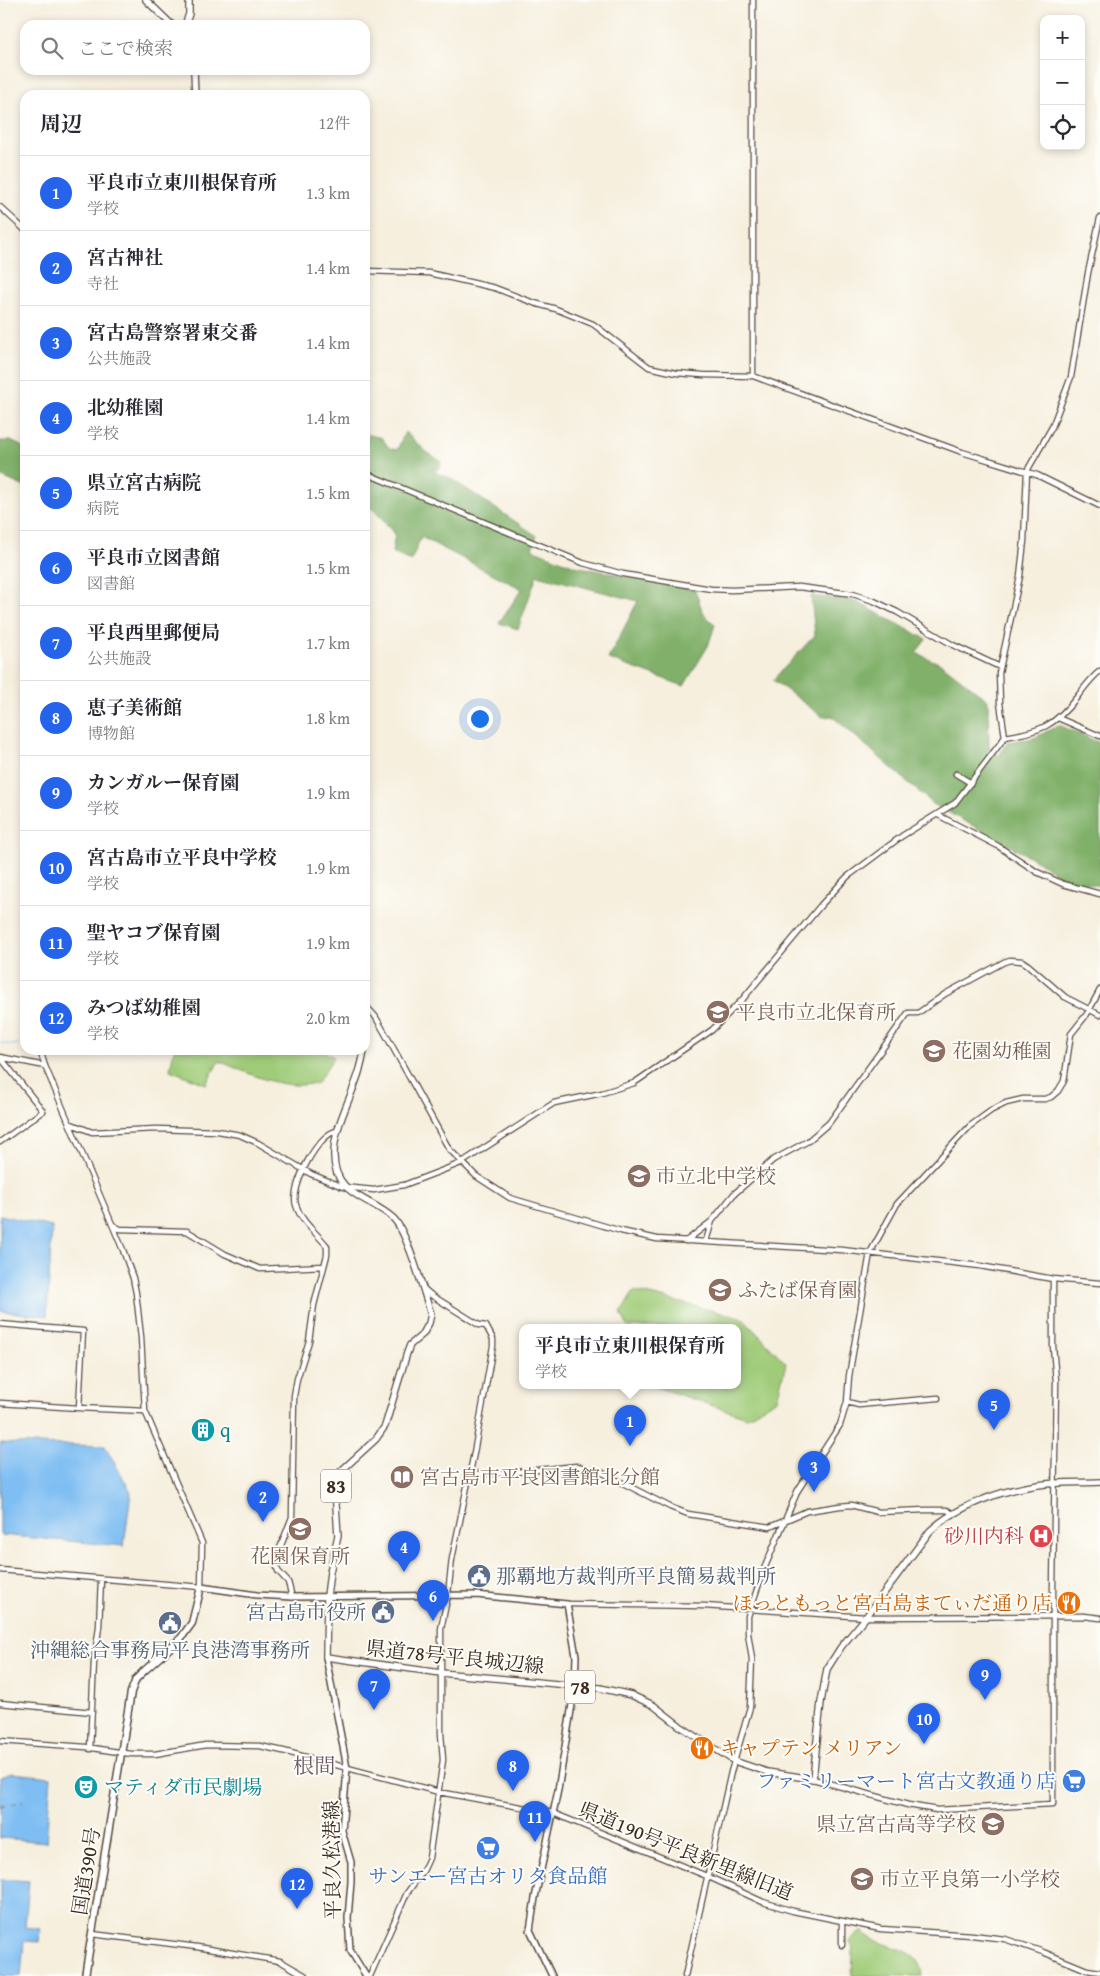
<!DOCTYPE html>
<html lang="ja">
<meta charset="utf-8">
<style>
:root{--surface:#fff;--page:#f7f7f7;--text:#2b2b33;--muted:#7c7c81;--line:#e1e1e2;--accent:#2563eb}
body{margin:0;font-family:"Gentium Book Plus","Noto Serif JP",serif;background:var(--page);color:var(--text)}
.controls{position:absolute;right:15px;top:15px;display:grid;overflow:hidden;border-radius:10px;box-shadow:0 2px 8px #0003}
.controls button{width:45px;height:45px;display:grid;place-items:center;padding:0;border:0;border-bottom:1px solid var(--line);background:var(--surface);color:var(--text);font:25px sans-serif}
.you{position:absolute;left:479px;top:718px;width:18px;height:18px;margin:-12px;border:4px solid #fff;border-radius:50%;background:#1a73e8;box-shadow:0 0 0 8px #1a73e833}
.badge{display:grid;place-items:center;width:32px;height:32px;border-radius:50%;background:var(--accent);color:#fff;font-size:16px;font-weight:700}
.pin{position:absolute;translate:-50% -41px;filter:drop-shadow(0 1px 2px #0008)}
.pin::after{content:'';position:absolute;top:26px;width:18px;height:15px;background:inherit;clip-path:polygon(0 0,100% 0,50% 100%)}
.popup{position:absolute;left:519px;top:1324px;width:222px;height:65px;box-sizing:border-box;display:grid;place-content:center;border-radius:10px;background:var(--surface);filter:drop-shadow(0 1px 4px #0005);font-size:16px;white-space:nowrap;color:var(--muted)}
.popup b{font-size:19px;color:var(--text)}
.popup::after{content:'';position:absolute;left:50%;top:100%;margin-left:-10px;border:10px solid transparent;border-top-color:var(--surface)}
.list{margin:0;padding:0;list-style:none}
h2{display:flex;justify-content:space-between;align-items:center;height:65px;margin:0;padding:0 20px;font-size:21px}
h2 small{font-size:16px;font-weight:400;color:var(--muted)}
.list li{display:grid;grid-template-columns:32px 1fr auto;gap:15px;align-items:center;box-sizing:border-box;height:75px;padding:0 20px;border-top:1px solid var(--line)}
.list b{display:block;font-size:19px;white-space:nowrap}
.list p{margin:0;font-size:16px;white-space:nowrap;color:var(--muted)}
.list em{font-size:16px;font-style:normal;color:var(--muted)}
.icon{flex:none;width:28px;height:28px;fill:none;stroke:currentColor;stroke-width:2;stroke-linecap:round;stroke-linejoin:round}
.map{position:relative;flex:none;width:1100px;height:1976px;overflow:hidden}
.search{position:absolute;background:var(--surface);box-shadow:0 2px 8px #0003;left:20px;top:20px;width:350px;height:55px;display:flex;align-items:center;gap:12px;box-sizing:border-box;padding:0 18px;border-radius:15px;color:var(--muted);font-size:19px}
.panel{position:absolute;background:var(--surface);box-shadow:0 2px 8px #0003;left:20px;top:90px;width:350px;height:965px;border-radius:15px}
.map>svg:first-child{display:block}
.green{fill:#a0cc79;stroke:#6e7b4c}
.forest{fill:#80b069;stroke:#5e6d44}
.water{fill:#7fbef3;stroke:#5d7488}
.lines{fill:none;stroke-linecap:round;stroke-linejoin:round}
.stream{stroke:#7fbef3;stroke-width:1}
.ferry{stroke:#4f565e;stroke-width:1;stroke-dasharray:6 5;stroke-linecap:butt}
.tertiary-casing{stroke:#57483b;stroke-width:7}
.secondary-casing{stroke:#57483b;stroke-width:8}
.primary-casing{stroke:#57483b;stroke-width:8}
.trunk-casing{stroke:#57483b;stroke-width:9}
.tertiary{stroke:#fff;stroke-width:4.5}
.secondary{stroke:#fff;stroke-width:5}
.primary{stroke:#fff;stroke-width:5.5}
.trunk{stroke:#fff;stroke-width:6}
.labels{text-anchor:middle;stroke-width:4;stroke-linejoin:round;paint-order:stroke}
.shield{fill:#fdfcf7;stroke:#75695f;stroke-width:1}
.shield-label{font-size:19px;font-weight:bold;fill:#3b2a1e}
.education-label{font-size:20px;fill:#785e54;stroke:#fdfcf7;text-anchor:start}
.culture-label{font-size:20px;fill:#0d838f;stroke:#fdfcf7;text-anchor:start}
.health-label{font-size:20px;fill:#be3a42;stroke:#fdfcf7;text-anchor:end}
.service-label{font-size:20px;fill:#4e5e75;stroke:#fdfcf7;text-anchor:start}
.food-label{font-size:20px;fill:#c56008;stroke:#fdfcf7;text-anchor:end}
.street-label{font-size:20px;fill:#3b2a1e;stroke:#fdfcf7}
.shop-label{font-size:20px;fill:#366cbe;stroke:#fdfcf7;text-anchor:end}
.neighbourhood-label{font-size:21px;fill:#6c5c67;stroke:#fdfcf7}
</style>
<div class="map">
<svg width="1100" height="1976" viewBox="0 0 1100 1976">
<rect width="100%" height="100%" fill="#fdfcf7"/>
<filter id="ink" filterUnits="userSpaceOnUse"><feTurbulence type="fractalNoise" baseFrequency=".02" numOctaves="2"/><feDisplacementMap in="SourceGraphic" scale="10" xChannelSelector="R" yChannelSelector="G"/><feConvolveMatrix kernelMatrix="1 2 1 2 8 2 1 2 1" color-interpolation-filters="sRGB"/></filter>
<filter id="wash" filterUnits="userSpaceOnUse"><feTurbulence type="fractalNoise" baseFrequency=".0096" numOctaves="4" result="noise"/><feDisplacementMap in="SourceGraphic" scale="20" xChannelSelector="R" yChannelSelector="G"/><feGaussianBlur stdDeviation="1.12" result="paint"/><feColorMatrix in="noise" values="0 0 0 0 0 0 0 0 0 0 0 0 0 0 0 0 0 1.4 0 .05"/><feComposite in="paint" operator="in"/></filter>
<g filter="url(#wash)">
<rect width="100%" height="100%" fill="#f6efde"/>
<path class="green" d="M174,1050H321L334,1057L317,1083C282,1091 251,1074 219,1061L206,1084L170,1070Z
M634,1291L742,1318L786,1363L777,1399L747,1417L656,1387L655,1385H738V1327H628L621,1313Z
M862,1931C879,1951 921,1942 923,1976H852L853,1948L849,1941Z"/>
<path class="forest" d="M405,432L429,454L441,461L440,467L434,472L450,478L537,536L532,549L575,566L695,590L703,613L715,625L708,646L684,686L608,659L638,601L537,575L518,629L499,623L522,589L421,537L411,561L392,553L395,534L373,509L365,506V434L382,438L389,448L397,450Z
M0,441H11L25,448V487L0,476Z
M811,596L855,601L926,639L916,653L943,665L988,700L989,747L999,756L1007,742L1034,738L1059,725L1100,743V886L1065,879L1034,859L933,804L832,716L823,717L773,680L815,635Z"/>
<path class="water" d="M0,1215L52,1227L47,1316L0,1311Z
M0,1443L105,1446L131,1492L124,1546L0,1535Z
M12,1773L51,1777L46,1842L0,1838V1777Z
M0,1879L29,1881L25,1927L40,1929L39,1942L24,1941L21,1976H0Z"/>
<g class="lines">
<path class="stream" d="M0,1043L12,1045L25,1043"/>
<path class="ferry" d="M0,1805L10,1804
M0,1807L23,1801"/>
</g>
</g>
<g filter="url(#ink)">
<g class="lines">
<g class="tertiary-casing">
<path id="tertiary" d="M0,207L25,230
M365,271L429,273L495,288L534,303L556,309L593,324L649,367L676,373L703,375L753,376L962,452L1037,475L1100,506
M753,376V0
M365,473L583,563L623,574L711,589L732,590L799,587L853,594L874,601L897,612L953,645L1000,667
M1058,718L1100,736
M1005,737L1000,703L999,673L1020,576L1024,541L1027,471L1052,427L1071,377L1088,273L1100,218
M956,774L971,783
M938,815L998,846L1037,872L1063,884L1100,894
M365,1005L375,1016L386,1035L449,1149L476,1176L510,1198L621,1231L657,1239L842,1250L980,1266L1053,1279L1100,1283
M0,1057L43,1111L0,1142
M0,1057L45,1066
M69,1123L92,1132L156,1129L218,1131L240,1135L258,1143L311,1174L343,1187L374,1190L404,1185L446,1169L461,1163L554,1103L602,1093L634,1083L712,1030L742,1000L821,905L847,877L902,836L955,803L1005,737C1041,731 1054,727 1077,697C1084,688 1091,678 1100,671
M113,1225L120,1229L187,1231L225,1254L260,1269L324,1266
M686,1241L712,1221L734,1194L773,1160L808,1141L829,1123L908,1013H918L945,994L1004,962L1010,960L1022,961L1028,965L1065,997L1100,1015
M706,1241L712,1221
M0,1324L83,1331L79,1408L0,1403
M847,1402L859,1405L869,1404L938,1398
M79,1408L145,1411
M470,1474L506,1473L577,1466L601,1472L670,1507L688,1514L770,1527L807,1511L840,1506L851,1505L878,1512L926,1510H947L953,1514
M0,1570L201,1587L202,1543L145,1411L141,1337L136,1293L133,1278L123,1250L45,1066L40,1050
M292,1597L288,1582L278,1571L275,1561L292,1517L294,1396L297,1379L309,1341L314,1305L327,1255V1246C317,1233 301,1222 296,1205C290,1187 318,1133 337,1131
M567,1604L704,1606L866,1617L1084,1616L1100,1618
M0,1703L92,1712
M0,1741L86,1747L131,1754H155L206,1745L260,1746L283,1751L439,1792L553,1813L709,1877L763,1902L793,1911L881,1929L972,1935L1005,1939L1043,1952L1087,1970L1100,1972
M90,1749L94,1662L99,1627L101,1579
M813,1779L908,1805L937,1810L1053,1804V1589L1056,1381L1053,1346V1279
M92,1934L197,1947L280,1961L306,1976
M842,1945V1922
M370,1976L407,1893L423,1871L429,1858L443,1760L441,1733V1629L448,1594L452,1559L474,1453L493,1346V1339L486,1326L479,1325L431,1295L424,1289
M685,1976L731,1772L750,1707L752,1659L748,1633V1616L764,1569L798,1490L840,1425L847,1402L849,1376L870,1253L897,1204L970,1126L992,1110L1006,1103L1023,1099H1045L1051,1097L1058,1091L1064,1081L1071,1034L1087,1014L1100,990"/>
</g>
<g class="secondary-casing">
<path id="secondary" d="M201,1587L257,1595L292,1597L476,1595L567,1604L576,1656L575,1686L558,1790L535,1898L530,1930L552,1976
M326,1657L347,1768L342,1831L351,1862V1882L348,1918L350,1950L366,1976"/>
</g>
<g class="primary-casing">
<path id="primary" d="M146,0L172,25
M185,25L189,14V0
M194,70L195,95
M364,1050C360,1086 333,1122 334,1156C334,1195 369,1197 393,1218C407,1231 424,1293 431,1314L429,1323L423,1334L410,1345L407,1353L385,1426L376,1439L341,1471L335,1490L338,1535L330,1572L327,1596L326,1657L441,1673L600,1688L631,1695L653,1705L680,1726L734,1761L767,1772L813,1779L821,1702L827,1669L841,1647L866,1617L930,1531C956,1506 1003,1490 1038,1485C1059,1482 1080,1483 1100,1482"/>
</g>
<g class="trunk-casing">
<path id="trunk" d="M85,1976L131,1692L136,1679L144,1671L181,1638L192,1623L201,1587"/>
</g>
<use href="#tertiary" class="tertiary"/>
<use href="#secondary" class="secondary"/>
<use href="#primary" class="primary"/>
<use href="#trunk" class="trunk"/>
</g>
</g>
<defs>
<g id="school-disc" transform="scale(1.25)"><circle r="9.5" fill="#8d6e63" stroke="#fdfcf7"/><path d="M0-5L7-2L0 1L-7-2ZM-4 1L0 2.5L4 1V4Q0 6-4 4Z" fill="#fff"/></g>
<g id="building-disc" transform="scale(1.25)"><circle r="9.5" fill="#0f9aa8" stroke="#fdfcf7"/><path d="M-4-6H4V6H1V3H-1V6H-4ZM-2.5-4.3h1.7v1.8h-1.7ZM.8-4.3h1.7v1.8H.8ZM-2.5-1h1.7V.8h-1.7ZM.8-1h1.7V.8H.8Z" fill="#fff"/></g>
<g id="library-disc" transform="scale(1.25)"><circle r="9.5" fill="#8d6e63" stroke="#fdfcf7"/><path d="M-6-4Q-3-5.5-.7-3.5V5Q-3 3-6 4ZM6-4Q3-5.5 .7-3.5V5Q3 3 6 4Z" fill="#fff"/></g>
<g id="hospital-disc" transform="scale(1.25)"><circle r="9.5" fill="#e0444e" stroke="#fdfcf7"/><path d="M-5-5h3v3.5h4V-5h3V5h-3V1.5h-4V5h-3Z" fill="#fff"/></g>
<g id="civic-disc" transform="scale(1.25)"><circle r="9.5" fill="#5c6f8a" stroke="#fdfcf7"/><path d="M-.6-6.5H3V-4.5H.6V-3L4-1V1h2V6H-6V1h2V-1L-.6-3ZM-1.2 2.5V6h2.4V2.5Z" fill="#fff"/></g>
<g id="restaurant-disc" transform="scale(1.25)"><circle r="9.5" fill="#e8710a" stroke="#fdfcf7"/><path d="M-5-6h1v4h1v-4h1v4h1v-4h1v5L-1.5 .5V6h-2V.5L-5-1ZM5-6V6H3V1.5H1.5Q1.5-4 5-6Z" fill="#fff"/></g>
<g id="supermarket-disc" transform="scale(1.25)"><circle r="9.5" fill="#3f7fe0" stroke="#fdfcf7"/><path d="M-6-5.5h2.5l.6 2H6L4.5 2H-2.5L-4.4-4H-6ZM-1.5 3.2a1.3 1.3 0 1 0 .1 0ZM3 3.2a1.3 1.3 0 1 0 .1 0Z" fill="#fff"/></g>
<g id="theatre-disc" transform="scale(1.25)"><circle r="9.5" fill="#0f9aa8" stroke="#fdfcf7"/><path d="M-5-5.5Q0-4 5-5.5V0Q5 5 0 6Q-5 5-5 0ZM-3.3-2.5H-1v1.5H-3.3ZM1-2.5H3.3v1.5H1ZM-2.8 1Q0 5.5 2.8 1Z" fill="#fff"/></g>
</defs>
<g fill-rule="evenodd">
<use href="#school-disc" x="718" y="1012"/>
<use href="#school-disc" x="934" y="1051"/>
<use href="#school-disc" x="639" y="1176"/>
<use href="#school-disc" x="720" y="1290"/>
<use href="#building-disc" x="203" y="1430"/>
<use href="#library-disc" x="402" y="1477"/>
<use href="#school-disc" x="300" y="1529"/>
<use href="#hospital-disc" x="1041" y="1536"/>
<use href="#civic-disc" x="479" y="1576"/>
<use href="#restaurant-disc" x="1069" y="1603"/>
<use href="#civic-disc" x="383" y="1612"/>
<use href="#civic-disc" x="170" y="1623"/>
<use href="#restaurant-disc" x="702" y="1748"/>
<use href="#supermarket-disc" x="1074" y="1781"/>
<use href="#theatre-disc" x="86" y="1787"/>
<use href="#school-disc" x="993" y="1824"/>
<use href="#supermarket-disc" x="488" y="1848"/>
<use href="#school-disc" x="862" y="1879"/>
</g>
<g class="labels">
<g class="shield">
<rect x="321" y="1469.5" width="30" height="33" rx="4"/>
<rect x="565" y="1670.5" width="30" height="33" rx="4"/>
</g>
<g class="shield-label">
<text x="336" y="1493">83</text>
<text x="580" y="1694">78</text>
</g>
<g class="education-label">
<text x="736" y="1019">平良市立北保育所</text>
<text x="952" y="1058">花園幼稚園</text>
<text x="656" y="1183">市立北中学校</text>
<text x="738" y="1297">ふたば保育園</text>
<text x="420" y="1484">宮古島市平良図書館北分館</text>
<text x="300" y="1563" text-anchor="middle">花園保育所</text>
<text x="976" y="1831" text-anchor="end">県立宮古高等学校</text>
<text x="880" y="1886">市立平良第一小学校</text>
</g>
<g class="culture-label">
<text x="220" y="1437">q</text>
<text x="104" y="1794">マティダ市民劇場</text>
</g>
<g class="health-label">
<text x="1024" y="1543">砂川内科</text>
</g>
<g class="service-label">
<text x="496" y="1583">那覇地方裁判所平良簡易裁判所</text>
<text x="366" y="1619" text-anchor="end">宮古島市役所</text>
<text x="170" y="1657" text-anchor="middle">沖縄総合事務局平良港湾事務所</text>
</g>
<g class="food-label">
<text x="1052" y="1610">ほっともっと宮古島まてぃだ通り店</text>
<text x="720" y="1755" text-anchor="start">キャプテン メリアン</text>
</g>
<g class="street-label">
<text transform="translate(455 1657) rotate(6)" y="7">県道78号平良城辺線</text>
<text transform="translate(686 1851) rotate(22)" y="7">県道190号平良新里線旧道</text>
<text transform="translate(332 1860) rotate(-91)" y="7">平良久松港線</text>
<text transform="translate(86 1871) rotate(-81)" y="7">国道390号</text>
</g>
<g class="shop-label">
<text x="1056" y="1788">ファミリーマート宮古文教通り店</text>
<text x="488" y="1883" text-anchor="middle">サンエー宮古オリタ食品館</text>
</g>
<g class="neighbourhood-label">
<text x="314" y="1773">根間</text>
</g>
</g>
</svg>
<div class="controls">
<button>+</button>
<button>−</button>
<button><svg class="icon" aria-label="locate" viewBox="0 0 24 24"><circle cx="12" cy="12" r="6"/><path d="M12 2v4M12 18v4M2 12h4M18 12h4"/></svg></button>
</div>
<div class="you"></div>
<div class="pin badge" style="left:630px;top:1446px">1</div>
<div class="popup"><b>平良市立東川根保育所</b>学校</div>
<div class="pin badge" style="left:263px;top:1522px">2</div>
<div class="pin badge" style="left:814px;top:1492px">3</div>
<div class="pin badge" style="left:404px;top:1572px">4</div>
<div class="pin badge" style="left:994px;top:1430px">5</div>
<div class="pin badge" style="left:433px;top:1621px">6</div>
<div class="pin badge" style="left:374px;top:1710px">7</div>
<div class="pin badge" style="left:513px;top:1791px">8</div>
<div class="pin badge" style="left:985px;top:1700px">9</div>
<div class="pin badge" style="left:924px;top:1744px">10</div>
<div class="pin badge" style="left:535px;top:1842px">11</div>
<div class="pin badge" style="left:297px;top:1909px">12</div>
<div class="search"><svg class="icon" aria-label="search" viewBox="0 0 24 24"><circle cx="10" cy="10" r="6"/><path d="M15 15l6 6"/></svg>ここで検索</div>
<section class="panel">
<h2>周辺<small>12件</small></h2>
<ul class="list">
<li><span class="badge">1</span><div><b>平良市立東川根保育所</b><p>学校</p></div><em>1.3 km</em></li>
<li><span class="badge">2</span><div><b>宮古神社</b><p>寺社</p></div><em>1.4 km</em></li>
<li><span class="badge">3</span><div><b>宮古島警察署東交番</b><p>公共施設</p></div><em>1.4 km</em></li>
<li><span class="badge">4</span><div><b>北幼稚園</b><p>学校</p></div><em>1.4 km</em></li>
<li><span class="badge">5</span><div><b>県立宮古病院</b><p>病院</p></div><em>1.5 km</em></li>
<li><span class="badge">6</span><div><b>平良市立図書館</b><p>図書館</p></div><em>1.5 km</em></li>
<li><span class="badge">7</span><div><b>平良西里郵便局</b><p>公共施設</p></div><em>1.7 km</em></li>
<li><span class="badge">8</span><div><b>恵子美術館</b><p>博物館</p></div><em>1.8 km</em></li>
<li><span class="badge">9</span><div><b>カンガルー保育園</b><p>学校</p></div><em>1.9 km</em></li>
<li><span class="badge">10</span><div><b>宮古島市立平良中学校</b><p>学校</p></div><em>1.9 km</em></li>
<li><span class="badge">11</span><div><b>聖ヤコブ保育園</b><p>学校</p></div><em>1.9 km</em></li>
<li><span class="badge">12</span><div><b>みつば幼稚園</b><p>学校</p></div><em>2.0 km</em></li>
</ul>
</section>
</div>
